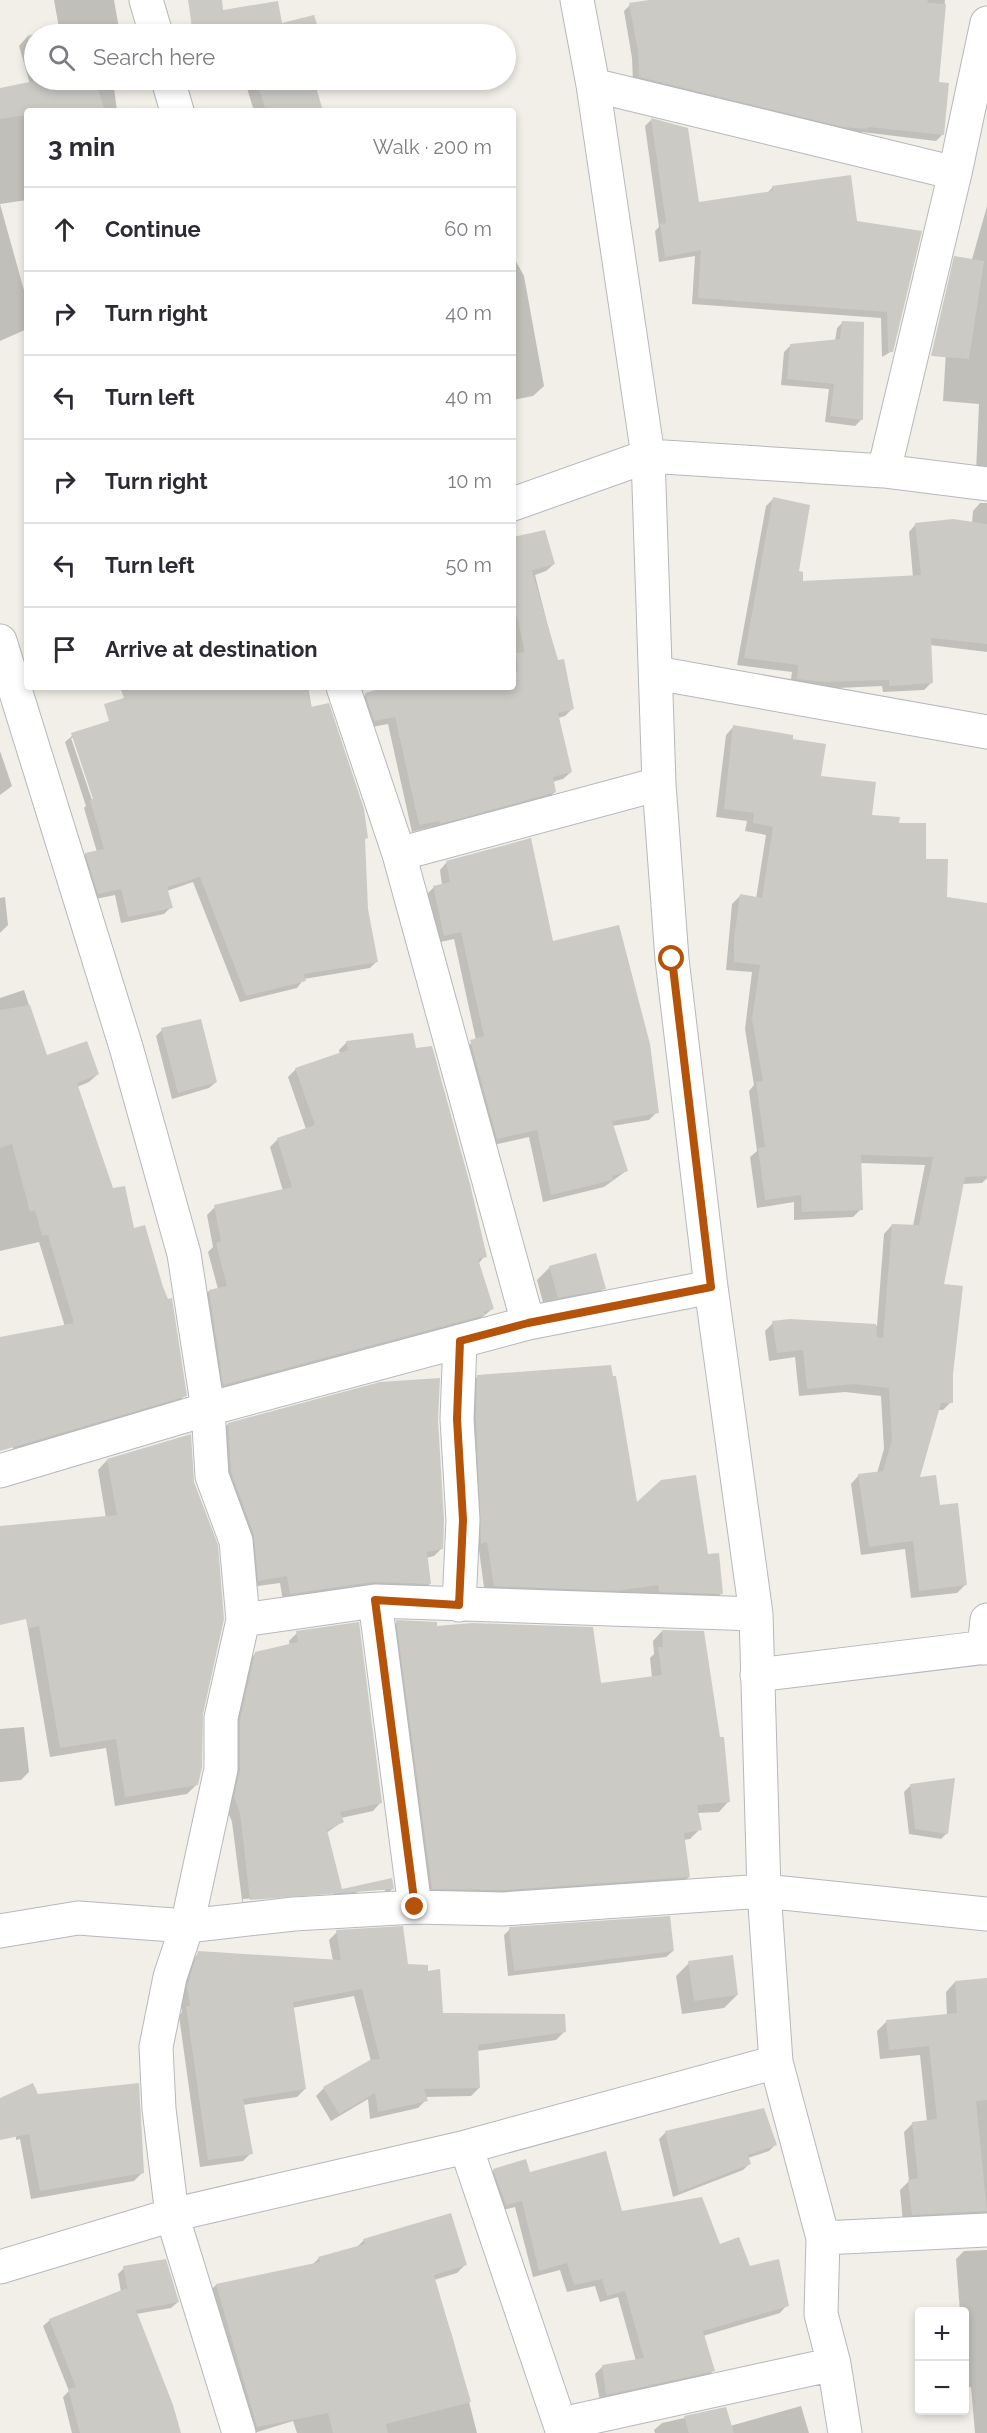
<!DOCTYPE html>
<meta charset="utf-8">
<style>
:root{--surface:#fff;--page:#f2f2f3;--text:#2b2b33;--muted:#7c7c81;--line:#e1e1e2}
body{margin:0;font-family:Raleway,sans-serif;background:var(--page);color:var(--text)}
.controls{position:absolute;right:18px;bottom:18px;display:grid;overflow:hidden;border-radius:6px;box-shadow:0 3px 9px #0003}
.controls button{width:54px;height:54px;display:grid;place-items:center;padding:0;border:0;border-bottom:2px solid var(--line);background:var(--surface);color:var(--text);font:30px sans-serif}
.stop{position:absolute;width:18px;height:18px;margin:-14px;border:4px solid #b45309;border-radius:50%;background:#fff}
.stop.end{background:#b45309;border-color:#fff;box-shadow:0 2px 6px #0008}
.list{margin:0;padding:0;list-style:none}
h2{display:flex;justify-content:space-between;align-items:center;height:78px;margin:0;padding:0 24px;font-size:26px}
h2 small{font-size:20px;font-weight:400;color:var(--muted)}
.list li{display:grid;grid-template-columns:39px 1fr auto;gap:18px;align-items:center;box-sizing:border-box;height:84px;padding:0 24px;border-top:2px solid var(--line)}
.list b{display:block;font-size:22px;white-space:nowrap}
.list em{font-size:20px;font-style:normal;color:var(--muted)}
.icon{flex:none;width:33px;height:33px;fill:none;stroke:currentColor;stroke-width:2;stroke-linecap:round;stroke-linejoin:round}
.map{position:relative;flex:none;width:987px;height:2433px;overflow:hidden}
.search{position:absolute;background:var(--surface);box-shadow:0 3px 9px #0003;left:24px;top:24px;width:492px;height:66px;display:flex;align-items:center;gap:15px;box-sizing:border-box;padding:0 21px;border-radius:33px;color:var(--muted);font-size:22px}
.panel{position:absolute;background:var(--surface);box-shadow:0 3px 9px #0003;left:24px;top:108px;width:492px;height:582px;border-radius:6px}
.map>svg:first-child{display:block}
.shadow{fill:#0003;fill-rule:evenodd}
.building{fill:#cccac5}
.lines{fill:none;stroke-linecap:round;stroke-linejoin:round}
.minor-casing{stroke:#b5b8bc;stroke-width:35}
.tertiary-casing{stroke:#b5b8bc;stroke-width:35}
.minor{stroke:#fff;stroke-width:33}
.tertiary{stroke:#fff;stroke-width:33}
.route{stroke:#b45309;stroke-width:8}
</style>
<div class="map">
<svg width="987" height="2433" viewBox="0 0 987 2433">
<rect width="100%" height="100%" fill="#f1efe8"/>
<path class="shadow" d="M54,0H114L120,34H38L59,28Z
M658,0H945L937,84L942,135L936,141L862,132L859,135L633,83L632,58L624,11L630,5Z
M199,16L281,24L295,21L299,34H191L190,25Z
M34,35V80H113L117,111H27V200L0,204L27,301V329L0,341V89L30,84L19,46L27,37Z
M198,80H312L321,111H254L246,85L199,90Z
M651,120L698,204L766,194L773,187L856,222L920,232L892,351L882,357L881,318L692,304L695,256L659,262L655,231L659,227L645,126Z
M987,206V475L976,472L979,404L943,401L946,352Z
M513,256L524,276L544,386L533,396L513,400Z
M843,322L861,420L855,426L825,422L829,389L781,385L784,352L790,346L835,341L837,328Z
M773,499L801,583L913,577L909,532L916,524L972,523L973,511L980,503H987V652L930,645L931,683L924,690L883,692L882,686L816,689L790,686L792,672L737,665L766,506Z
M513,537L554,564L546,571L535,575L557,662L573,708L565,716L558,718L571,772L563,779L552,782L555,792L547,799L432,830V827L412,832L388,724L367,728L358,702L366,694L380,690L379,687H513Z
M129,687H308L312,709L363,840L367,909L377,961L370,968L304,979L297,988L240,1002L193,882L167,891L171,907L164,914L121,923L115,895L91,900L79,861L86,854L97,852L84,808L86,806L65,742L72,736L135,721ZM71,738H74L97,806H94Z
M734,726L791,740L820,777L870,817L897,825L924,860L946,899L987,905V1178L982,1183L962,1184L942,1285L951,1402L943,1410H937L918,1479L939,1507L966,1584L957,1593L911,1598L905,1549L861,1555L851,1484L859,1475L877,1473L884,1449L881,1396L845,1392L799,1396L795,1357L769,1361L765,1331L773,1323L790,1320L877,1326L884,1234L892,1225L913,1226L925,1165L859,1163L861,1209L853,1217L794,1220V1202L757,1208L750,1157L757,1151L749,1091L754,1085L745,1029L752,972L726,970L732,904L740,896L756,899L766,835L745,831L747,821L716,817L726,735Z
M0,751L12,786L0,795Z
M447,862L552,942L657,1112L649,1120L612,1126L626,1171L604,1187L543,1202L529,1137L489,1146L463,1049L476,1040L454,939L436,943L426,895L433,888L442,885L440,870Z
M5,897L8,925L0,933V898Z
M24,990L46,1057L98,1074L89,1082L77,1087L112,1190L133,1230L185,1395L177,1404L14,1452L0,1398V1338L65,1327L39,1242L0,1251V998Z
M162,1030L216,1082L209,1088L172,1099L156,1036Z
M347,1042L415,1049L485,1256L478,1264L492,1309L475,1323L216,1392L201,1299L209,1291L218,1289L208,1252L213,1247L207,1215L215,1207L283,1191L270,1147L278,1139L306,1129L288,1077L296,1069L340,1054L339,1050Z
M550,1267L604,1288L591,1301L545,1310L537,1280Z
M478,1376L636,1505L707,1556L721,1594L713,1602L650,1600V1593L608,1599L485,1595L479,1550L472,1551L469,1385Z
M437,1420L441,1549L434,1556L426,1558L430,1584L422,1591L283,1601L280,1583L251,1587L224,1480L221,1432L228,1424Z
M107,1460L201,1714L197,1784L187,1794L115,1806L106,1748L50,1757L12,1535L106,1518L98,1470Z
M397,1622L436,1628L600,1685L652,1678L650,1658L654,1654L653,1641L662,1631L728,1802L719,1812L697,1813L700,1829L690,1839L683,1840L689,1877L679,1886L422,1898L388,1632Z
M358,1624L381,1802L373,1811L341,1818L342,1822L326,1833L341,1891L391,1879L392,1889L384,1897L243,1908L232,1822L226,1806L232,1778V1729L247,1662L256,1653L290,1646L289,1641L297,1633ZM385,1889V1892L354,1894L361,1890ZM334,1892V1895L243,1902V1899Z
M24,1727L29,1772L21,1780L0,1782V1729Z
M910,1786L947,1833L941,1839L909,1834L904,1792Z
M510,1929L673,1951L666,1957L508,1976L504,1935Z
M337,1932L407,1965L441,2014L564,2032L556,2040L477,2051L479,2088L471,2096L425,2097L426,2100L418,2108L370,2119L368,2099L331,2121L316,2096L324,2088L371,2061L354,1996L292,2008L305,2089L297,2097L243,2105L251,2153L243,2161L200,2167L179,2016L182,2012L180,1995L191,1961L199,1953L333,1961L329,1940Z
M689,1963L737,1995L724,2008L682,2014L676,1976Z
M987,1979V2221L903,2223L900,2190L909,2181L904,2132L913,2123L927,2122L920,2055L880,2059L877,2031L887,2021L947,2016L946,1992L955,1982Z
M16,2106L142,2173L134,2181L31,2199L20,2139L16,2140Z
M665,2133L776,2144L769,2151L748,2158L749,2164L743,2170L673,2197L659,2139Z
M494,2170L529,2174L621,2213L719,2246L749,2268L787,2305L780,2313L703,2336L713,2371L706,2378L600,2401L595,2374L602,2367L636,2361L618,2297L600,2302L595,2286L567,2292L560,2270L533,2277L515,2207L498,2211L487,2177Z
M364,2240L465,2265L457,2273L434,2280L453,2339L477,2433H297L293,2421L254,2433L208,2293L216,2285L311,2266L319,2258L356,2248Z
M987,2250V2433H975L971,2387L964,2388V2312H960L956,2259L964,2251Z
M124,2268L178,2302L171,2308L136,2314L179,2433H72L63,2397L69,2391L43,2326L50,2320L121,2292L118,2274Z
M801,2406L809,2433H655L654,2430L662,2423L725,2409L730,2426Z"/>
<path class="building" d="M188,0H222L223,10L278,1L282,23L314,15L320,34H193Z
M649,0H928L927,3L946,4L939,82L949,83L944,135L868,127L867,129L843,127L639,77L638,51L629,3Z
M60,27L62,34H34V63L27,36Z
M39,80H95L105,111H27V115L0,119V88Z
M256,80H314L323,111H266Z
M651,118L688,128L699,202L773,191L772,186L851,175L857,221L922,231L893,352H888L887,312L698,298L701,250L665,257L660,224L666,223Z
M954,256L984,261L969,359L931,356Z
M842,321L864,322L863,420L830,416L834,384L787,379L790,344L840,339Z
M773,497L810,505L799,571L803,572V581L921,575L915,523L953,519L987,524V644L931,638L933,683L889,686V680L824,682L797,679L798,665L744,658Z
M545,530L555,564L526,572L532,571L558,660L564,659L574,709L558,713L572,772L553,777L556,792L440,824L439,821L419,825L395,717L374,721L365,693L387,687H513V672L518,671L516,653L525,652L513,600V537Z
M120,687H307L311,707L329,703L364,809L368,838L365,839L368,909L378,962L304,974L306,981L246,996L200,877L167,887L173,908L128,917L121,889L98,894L85,853L104,849L90,800L93,799L71,733L109,721L104,704L124,698Z
M733,725L793,735V739L826,744L821,776L876,782L872,815L900,817L899,823H926V859H948L947,897L987,903V1176L965,1177L944,1284L963,1286L953,1374V1403H941L920,1477L936,1475L940,1505L958,1503L967,1585L919,1591L913,1541L869,1547L858,1474L883,1471L892,1440L889,1388L854,1384L807,1389L803,1350L777,1353L772,1321L790,1319L876,1324L877,1337L883,1338L892,1224L919,1225L933,1157L861,1155L863,1210L802,1212L801,1195L765,1200L758,1148L765,1147L756,1082L763,1081L752,1019L760,965L734,962V939L740,894L762,898L773,827L753,823L754,813L724,809Z
M531,838L553,941L619,925L650,1044L659,1113L612,1121L628,1171L612,1176L613,1180L551,1195L537,1130L497,1139L470,1040L484,1036L461,932L444,936L433,886L450,882L446,861Z
M30,1005L47,1055L87,1041L99,1074L77,1083L113,1188L125,1186L134,1228L145,1225L163,1287L168,1299L172,1298L187,1396L0,1451V1337L74,1323L48,1235L42,1236L35,1210L30,1212L12,1144L0,1148V1010Z
M201,1019L217,1082L178,1093L161,1028Z
M413,1033L416,1048L432,1046L470,1184L487,1257L478,1259L494,1309L484,1312L485,1315L223,1385L209,1290L227,1286L216,1243L221,1241L214,1205L292,1187L277,1138L315,1125L295,1068L348,1050L346,1041Z
M596,1253L606,1289L558,1298L549,1266Z
M611,1365L613,1376H616L637,1502L661,1480L696,1475L708,1554L719,1553L723,1594L659,1592L658,1585L617,1591L494,1586L487,1542L481,1544L476,1419L477,1375Z
M440,1378L438,1420L444,1520L443,1549L427,1552L431,1584L373,1582L290,1594L287,1576L258,1581L254,1535L231,1472L228,1423L380,1382Z
M191,1434L194,1482L218,1545L224,1619L203,1714L202,1767L198,1785L125,1797L116,1739L60,1748L39,1626L28,1628L26,1619L0,1625V1526L117,1515L107,1459Z
M396,1620L437,1622V1626L472,1623L593,1627L601,1683L662,1675L658,1647H663L662,1630L704,1631L720,1737H724L730,1802L697,1805L702,1830L684,1833L690,1877L503,1890L432,1889Z
M359,1622L382,1803L340,1812L344,1822L327,1830L342,1889L392,1878L394,1889L250,1900L240,1813L234,1797L240,1769V1720L255,1652L298,1642L296,1631Z
M955,1778L948,1834L915,1829L910,1784Z
M670,1916L674,1951L514,1971L509,1927Z
M403,1926L408,1964L428,1965V1971L440,1969L443,2013L565,2014L566,2032L478,2045L480,2088L424,2089L428,2101L378,2112L375,2093L339,2114L323,2087L370,2060L380,2059L362,1989L293,2002L306,2089L243,2099L253,2154L208,2160L186,2006H190L187,1986L198,1951L341,1960L336,1930Z
M733,1955L738,1995L694,2001L688,1961Z
M987,1978V2100L976,2101L987,2211L912,2215L908,2180L918,2178L912,2122L937,2119L929,2046L889,2050L886,2020L957,2013L955,1981Z
M33,2083L38,2094L139,2083L144,2173L40,2191L29,2134L0,2140V2098Z
M764,2108L777,2145L748,2155L751,2164L679,2192L665,2131Z
M606,2151L622,2211L702,2197L720,2244L739,2237L750,2266L779,2259L789,2306L703,2331L715,2371L606,2395L602,2365L644,2358L625,2291L607,2296L602,2279L574,2285L567,2263L539,2271L522,2201L506,2205L493,2169L526,2159L530,2172Z
M451,2213L467,2265L434,2275L471,2402L386,2424L388,2433H333L328,2413L257,2427L216,2284L320,2262L318,2257L365,2244L363,2239Z
M166,2259L179,2302L136,2310L173,2405L181,2433H80L68,2389L76,2387L49,2319L127,2288L128,2290L123,2266Z
M726,2407L734,2433H689L684,2416Z"/>
<g class="lines">
<g class="minor-casing">
<path id="minor" d="M146,0L156,34
M577,0L593,85L648,456L659,784L672,959L711,1287L756,1614L764,1891L776,2062L823,2238L821,2314L834,2364L845,2433
M168,80L177,111
M593,85L955,173
M884,471L955,173L987,23
M513,504L648,456L884,471L987,484
M0,641L126,1047L184,1254L208,1409L212,1476L236,1541L243,1620L375,1601L756,1614
M656,673L987,732
M343,687L399,854L528,1323
M399,854L659,784
M0,1471L208,1409L528,1323L711,1287
M375,1601L415,1907
M459,1605L463,1520L457,1419L460,1341
M984,1648L987,1620
M0,1931L78,1918L187,1926L294,1914L415,1907L503,1909L764,1891L987,1914
M466,2147L563,2433
M823,2238L987,2230
M0,2267L172,2215L466,2147L776,2062
M561,2424L834,2364
M239,2433L172,2215L159,2109L156,2047L170,1977L187,1926L221,1769V1718L243,1620"/>
</g>
<g class="tertiary-casing">
<path id="tertiary" d="M757,1675L987,1647"/>
</g>
<use href="#minor" class="minor"/>
<use href="#tertiary" class="tertiary"/>
</g>
<g class="lines">
<path class="route" d="M415,1907L375,1600L459,1605L463,1520L457,1419L460,1341L528,1323L711,1287L672,959"/>
</g>
</svg>
<div class="controls">
<button>+</button>
<button>−</button>
</div>
<div class="stop" style="left:672px;top:959px"></div>
<div class="stop end" style="left:415px;top:1907px"></div>
<div class="search"><svg class="icon" aria-label="search" viewBox="0 0 24 24"><circle cx="10" cy="10" r="6"/><path d="M15 15l6 6"/></svg>Search here</div>
<section class="panel">
<h2>3 min<small>Walk · 200 m</small></h2>
<ul class="list">
<li><svg class="icon" aria-label="ahead" viewBox="0 0 24 24"><path d="M12 20V5M6 11l6-6 6 6"/></svg><div><b>Continue</b></div><em>60 m</em></li>
<li><svg class="icon" aria-label="right" viewBox="0 0 24 24"><path d="M7 20v-9h11M14 6l5 5-5 5"/></svg><div><b>Turn right</b></div><em>40 m</em></li>
<li><svg class="icon" aria-label="left" viewBox="0 0 24 24"><path d="M17 20v-9H6M10 6l-5 5 5 5"/></svg><div><b>Turn left</b></div><em>40 m</em></li>
<li><svg class="icon" aria-label="right" viewBox="0 0 24 24"><path d="M7 20v-9h11M14 6l5 5-5 5"/></svg><div><b>Turn right</b></div><em>10 m</em></li>
<li><svg class="icon" aria-label="left" viewBox="0 0 24 24"><path d="M17 20v-9H6M10 6l-5 5 5 5"/></svg><div><b>Turn left</b></div><em>50 m</em></li>
<li><svg class="icon" aria-label="arrive" viewBox="0 0 24 24"><path d="M6 21V4h12l-3 4 3 4H6"/></svg><div><b>Arrive at destination</b></div></li>
</ul>
</section>
</div>
